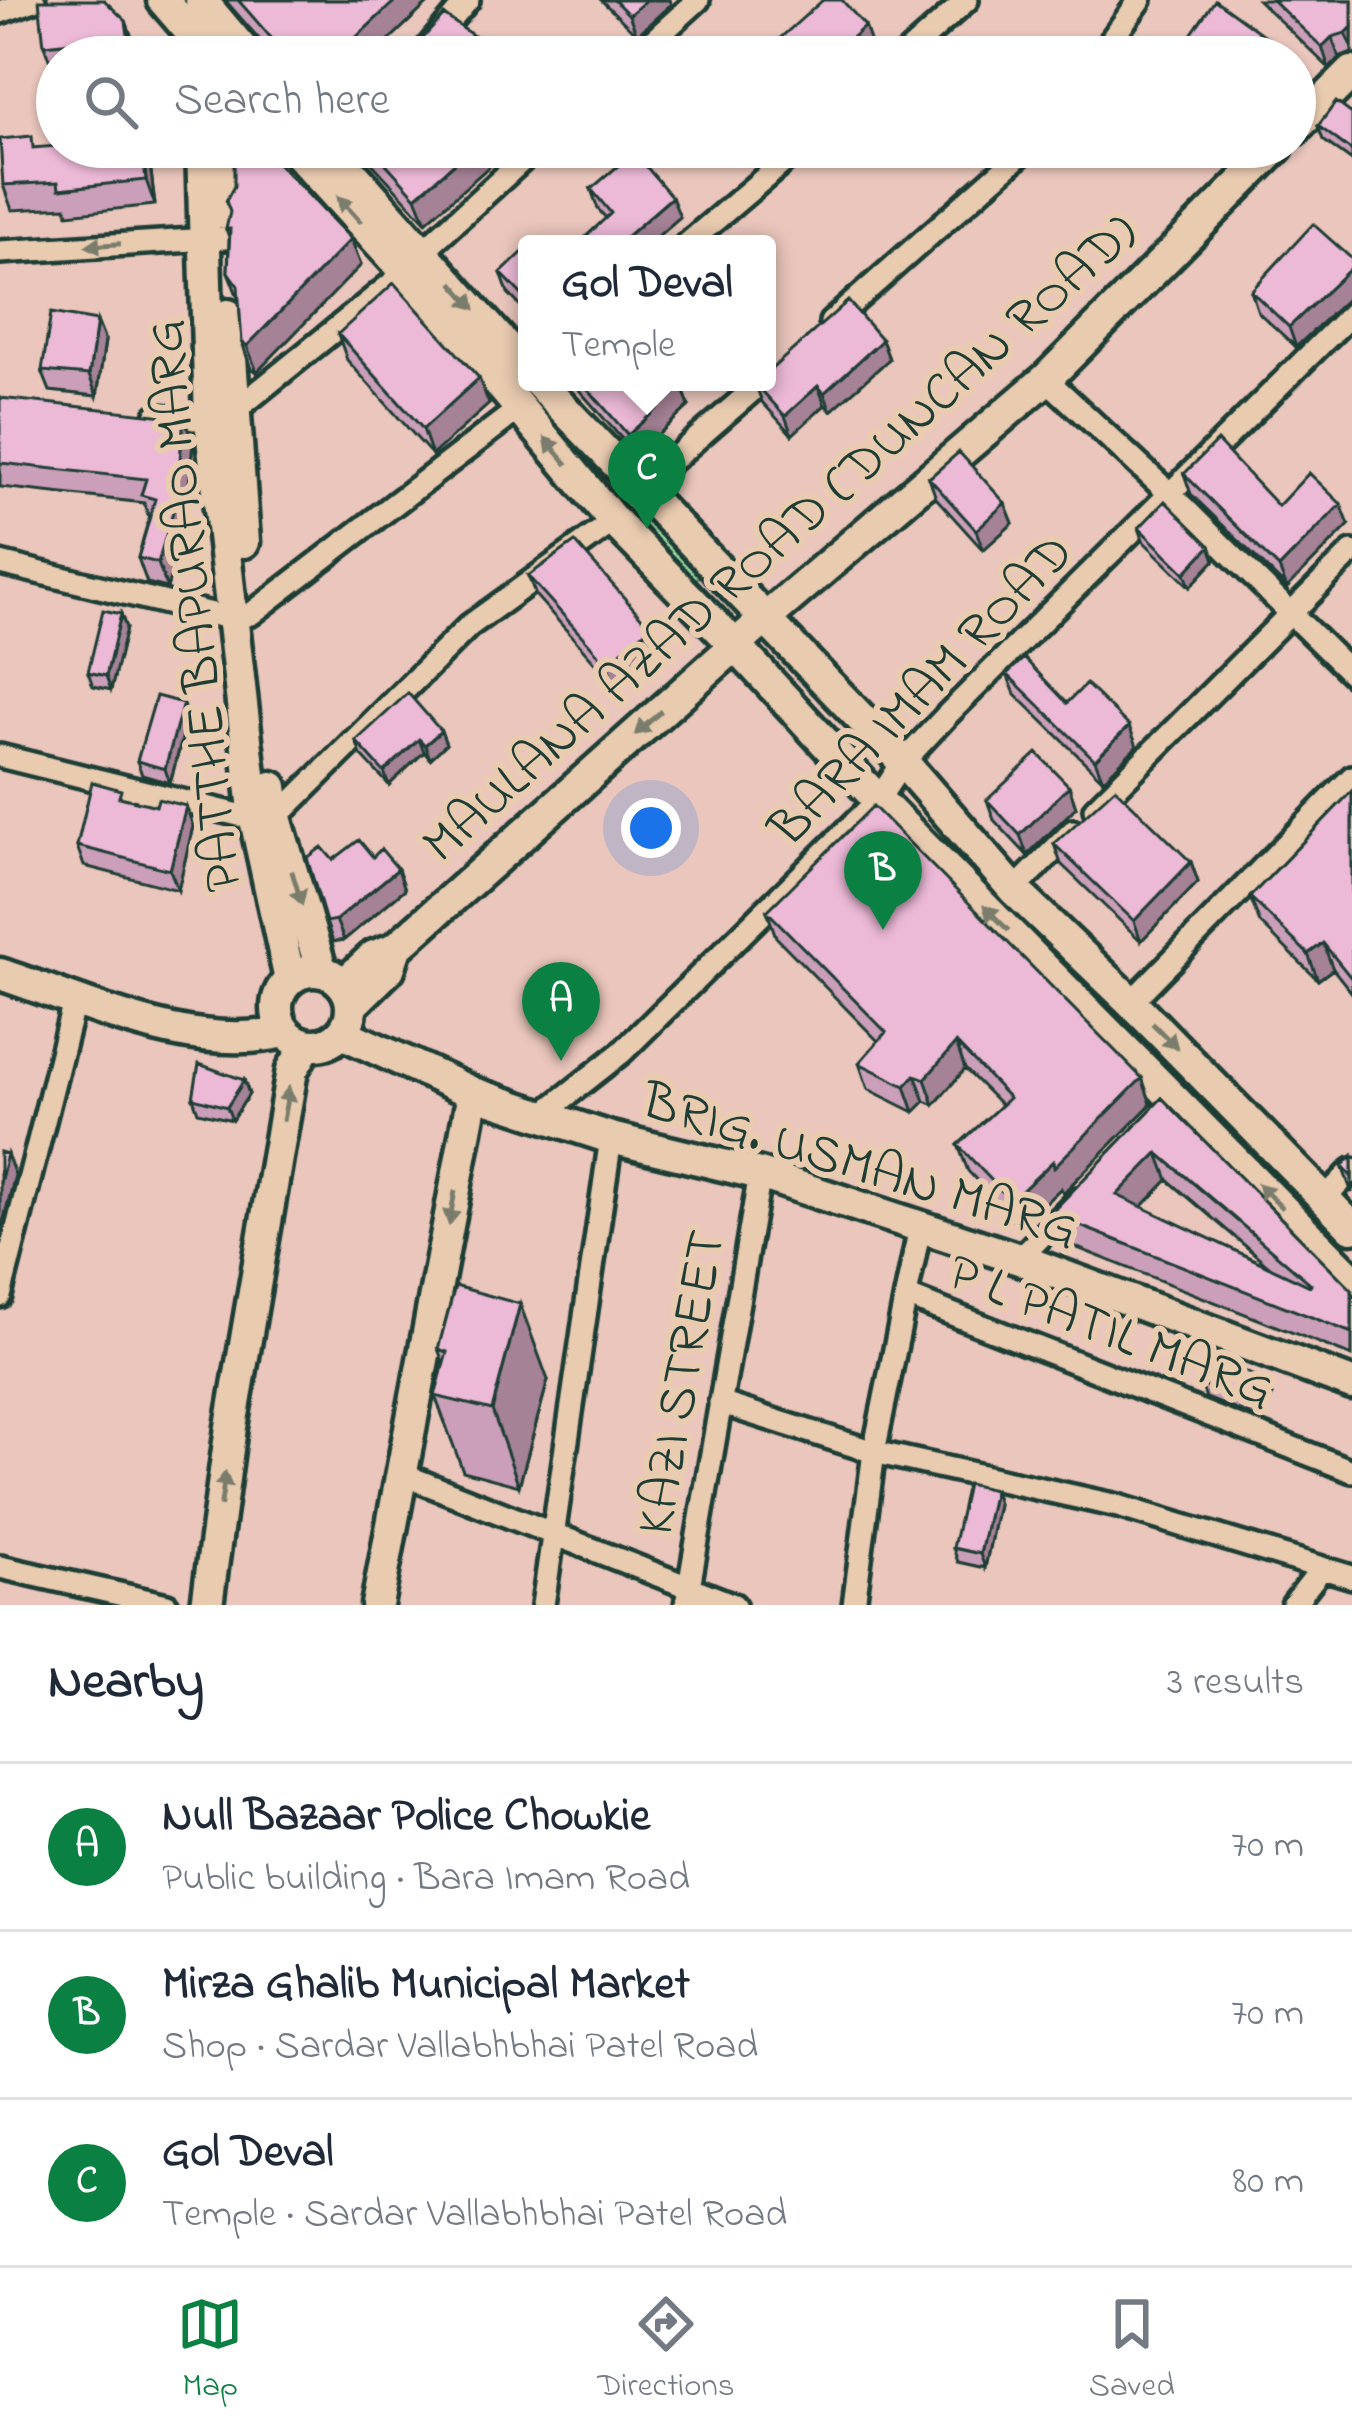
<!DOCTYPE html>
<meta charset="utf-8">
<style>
:root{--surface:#fff;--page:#f2f2f3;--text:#1f2937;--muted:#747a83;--line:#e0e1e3;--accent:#0b8043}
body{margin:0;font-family:"Indie Flower",sans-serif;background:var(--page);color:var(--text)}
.you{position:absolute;left:651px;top:828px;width:42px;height:42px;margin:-30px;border:9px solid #fff;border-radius:50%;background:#1a73e8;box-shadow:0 0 0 18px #1a73e833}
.badge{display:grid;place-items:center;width:78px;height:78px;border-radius:50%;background:var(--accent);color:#fff;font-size:39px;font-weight:700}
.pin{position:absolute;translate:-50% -99px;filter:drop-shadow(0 3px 6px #0008)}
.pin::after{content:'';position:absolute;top:63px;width:42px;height:36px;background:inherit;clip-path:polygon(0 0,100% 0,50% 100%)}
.popup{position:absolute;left:518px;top:235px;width:258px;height:156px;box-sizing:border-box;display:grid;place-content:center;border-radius:12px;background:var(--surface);filter:drop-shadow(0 3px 9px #0005);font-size:39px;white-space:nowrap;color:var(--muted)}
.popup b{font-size:45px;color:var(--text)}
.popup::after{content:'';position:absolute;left:50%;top:100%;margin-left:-24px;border:24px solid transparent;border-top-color:var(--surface)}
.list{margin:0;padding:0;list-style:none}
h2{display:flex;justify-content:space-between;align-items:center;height:156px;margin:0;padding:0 48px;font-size:51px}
h2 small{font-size:39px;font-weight:400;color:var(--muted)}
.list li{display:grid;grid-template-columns:78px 1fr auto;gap:36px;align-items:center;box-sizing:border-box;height:168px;padding:0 48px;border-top:3px solid var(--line)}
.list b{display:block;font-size:45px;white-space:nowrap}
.list p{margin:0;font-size:39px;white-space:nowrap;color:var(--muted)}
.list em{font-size:39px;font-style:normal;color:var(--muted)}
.icon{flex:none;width:66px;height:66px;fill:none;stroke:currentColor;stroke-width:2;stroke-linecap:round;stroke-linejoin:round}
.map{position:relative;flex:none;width:1352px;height:1605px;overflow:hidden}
.search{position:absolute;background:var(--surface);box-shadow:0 3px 9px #0004;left:36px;right:36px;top:36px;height:132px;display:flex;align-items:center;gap:30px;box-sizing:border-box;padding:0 42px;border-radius:66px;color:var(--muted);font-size:45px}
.sheet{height:660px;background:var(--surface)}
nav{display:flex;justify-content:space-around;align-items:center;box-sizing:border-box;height:168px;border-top:3px solid var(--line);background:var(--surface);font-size:33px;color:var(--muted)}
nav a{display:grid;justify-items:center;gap:6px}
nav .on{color:var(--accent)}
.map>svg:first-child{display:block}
.green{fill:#a0dfa8;stroke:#608e6e;stroke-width:3}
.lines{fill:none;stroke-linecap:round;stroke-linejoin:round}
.street-casing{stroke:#1f3d34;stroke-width:30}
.secondary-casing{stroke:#1f3d34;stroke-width:39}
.street{stroke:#e9cbb0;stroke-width:21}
.secondary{stroke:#e9cbb0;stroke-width:30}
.wall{fill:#cb9fb9;stroke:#1f3d34;stroke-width:3;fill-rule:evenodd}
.shaded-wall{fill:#a58296;stroke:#1f3d34;stroke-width:3}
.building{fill:#ecb9d7;stroke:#1f3d34;stroke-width:3;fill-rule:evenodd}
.oneway{fill:#7a7d6c}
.labels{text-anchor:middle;stroke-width:12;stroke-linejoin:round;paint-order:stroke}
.street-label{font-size:54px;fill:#1f3d34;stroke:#e9cbb0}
</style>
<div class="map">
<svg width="1352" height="1605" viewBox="0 0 1352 1605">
<rect width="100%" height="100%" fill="#eac6bc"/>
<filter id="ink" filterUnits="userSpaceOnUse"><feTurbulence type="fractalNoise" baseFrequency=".00833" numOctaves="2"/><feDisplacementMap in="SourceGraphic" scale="24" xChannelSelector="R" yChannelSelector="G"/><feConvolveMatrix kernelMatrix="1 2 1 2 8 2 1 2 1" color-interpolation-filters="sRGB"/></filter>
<g filter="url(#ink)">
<path class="green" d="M587,460L622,486L702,574L687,587L607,499Z"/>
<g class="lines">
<g class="street-casing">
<path id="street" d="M0,12L34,0
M420,57L468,0
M635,57L698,0
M903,57L967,0
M1099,57L1140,0
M687,244L801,147
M424,250L537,147
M0,252L225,238
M831,322L1029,147
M1046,379L1170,494L1352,674
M156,416L210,420L232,413L406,272
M639,489L762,382
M0,563L233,619L251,614L520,408
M0,756L255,819L276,818L469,626L614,521
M1095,809L1352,552
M1014,890L1073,831
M1131,1002L1352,777
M542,1115L622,1052L878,800L903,762L947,715L1352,313
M1326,1197L1352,1170
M1019,1259L1078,1199
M0,1296L75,998
M906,1296L1352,1471
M720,1403L874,1452L1118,1506L1352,1577
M404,1475L734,1605
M0,1567L167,1605
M543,1605L611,1138
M686,1605L760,1174
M854,1605L874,1452L920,1227
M1293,1605L1322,1568"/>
</g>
<g class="secondary-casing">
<path id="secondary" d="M163,0L212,57
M201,0L249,57
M1295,129L1352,72
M202,147L210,420L255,819L290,980
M224,147V213
M292,147L406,272L614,521L735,645L878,800L1352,1279
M329,147L527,370
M228,315L244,542
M538,382L903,762L1014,890L1131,1002L1352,1227
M272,787L276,818L322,972
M396,948L766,618L1046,379L1277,147
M277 1008a37 37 0 1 1 74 0a37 37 0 1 1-74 0Z
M0,974C89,1003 191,1054 285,1032
M343,985L374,956L396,948L389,969L351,1006
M342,1033L473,1093L611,1138L760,1174L1019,1259L1352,1384
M207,1605L231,1427L292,1070L307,1045
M377,1605L473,1093"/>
</g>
<use href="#street" class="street"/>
<use href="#secondary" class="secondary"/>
</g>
<path class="wall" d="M225,0H427L428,3L371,57H275Z
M601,0H669L671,4L637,35Z
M1258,0H1352V53L1339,58L1329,68Z
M126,21L135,46L136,57H57V70H53L44,45Z
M1352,114V161L1323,140L1318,126Z
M148,147L155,205L68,214L66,207L12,210L3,185L36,148Z
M357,147H511L426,222Z
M591,189L680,217L606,218L598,209Z
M226,229L351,239L361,265L257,372L251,369L242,342L239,300L228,272L229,237Z
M527,250V313L508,293L501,273Z
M1352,259V294L1296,347L1258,312L1251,291Z
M338,334L489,404L432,455L347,360Z
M882,340L889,359L831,411L825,405L792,435L762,402L755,383Z
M105,341L97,396L50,391L42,371Z
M572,382H679L682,386L689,406L636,455Z
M0,398L193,443L185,526L167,588L147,583L138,558L149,518L144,503L0,487Z
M1184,474L1278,506L1349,525L1287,588L1191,494Z
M929,478L1005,503L1013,523L983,550L936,498Z
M1139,528L1210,546L1215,560L1190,587L1144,542Z
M528,576L650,627L657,647L614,684L536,596Z
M121,614L126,628L111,690L93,686L88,672Z
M1007,674L1067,703L1137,746L1103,780L1015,694Z
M183,703L188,717L170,783L142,775L137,761Z
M441,731L446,744L430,759L424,752L389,785L361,755L356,741Z
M1069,786L1076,807L1027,855L994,820L987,800Z
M1352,791V993L1333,969L1318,980L1260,923L1250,897Z
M124,798L156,806H186L193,826L178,890L84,866L77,846Z
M1054,844L1191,862L1198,882L1141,941L1061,864Z
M373,857L398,869L405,889L344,940L333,942L326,922L333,860Z
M767,911L1142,1078L1151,1104L1063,1193L1061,1188L1020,1227L968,1171L958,1145L1001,1105L965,1069L934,1105L925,1101L914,1112L868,1089L859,1063L878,1041L776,937Z
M244,1080L249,1094L232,1120L198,1112L193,1098Z
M1162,1098L1352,1290V1356L1070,1245L1055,1209ZM1168,1180L1270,1267L1142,1207Z
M1352,1156V1193L1342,1166Z
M438,1349L548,1380L519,1486L463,1471L435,1396L444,1364Z
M1267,1382L1272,1396L1262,1420L1206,1398L1201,1384Z
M994,1490L998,1504L985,1568L958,1562L953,1548Z"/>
<path class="shaded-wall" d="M396,0H427L428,3L371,57H335Z
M646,0H669L671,4L637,35L629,15Z
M126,21L135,46L136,57H131Z
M865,26L872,46L860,57H830Z
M1352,27V49L1346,33Z
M475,37L482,57H454Z
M1332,37L1339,58L1329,68L1322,47Z
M1273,42L1279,57H1261Z
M142,147H148L155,205L146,180Z
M473,147H511L426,222L416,197Z
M991,147H1006L994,157Z
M672,197L680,217L649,244H618Z
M351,239L361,265L257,372L247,346Z
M1352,267V294L1296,347L1289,327Z
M97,321L105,341L97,396L89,375Z
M882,340L889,359L831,411L824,393Z
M479,378L489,404L432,455L423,429Z
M682,386L689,406L636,455L628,435Z
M818,386L825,405L792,435L785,416Z
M184,418L193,443L185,526L167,588L158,563Z
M1005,503L1013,523L983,550L976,530Z
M1341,504L1349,525L1287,588L1279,568Z
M1210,546L1215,560L1190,587L1185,573Z
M121,614L126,628L111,690L106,676Z
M650,627L657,647L614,684L607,664Z
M183,703L188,717L170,783L165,769Z
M1129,726L1137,746L1103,780L1095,760Z
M441,731L446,744L430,759L425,745Z
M419,739L424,752L389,785L384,772Z
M1069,786L1076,807L1027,855L1020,835Z
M186,806L193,826L178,890L170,870Z
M1191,862L1198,882L1141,941L1134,921Z
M398,869L405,889L344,940L336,920Z
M1323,943L1333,969L1318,980L1308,954Z
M956,1043L965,1069L934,1105L925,1079Z
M915,1075L925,1101L914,1112L905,1086Z
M1142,1078L1151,1104L1063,1193L1061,1188L1020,1227L1011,1201Z
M244,1080L249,1094L232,1120L227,1107Z
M1158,1153L1168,1180L1127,1222L1117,1195Z
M7,1154L15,1175L0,1234V1183Z
M520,1304L548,1380L519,1486L492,1410Z
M1267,1382L1272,1396L1262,1420L1257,1406Z
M994,1490L998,1504L985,1568L980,1554Z"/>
<path class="building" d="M39,0H104L126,21L131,57H83L81,41L44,45Z
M238,0H396L335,57H288Z
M614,0H646L629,15Z
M823,0H842L865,26L830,57H777L769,48Z
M1215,0L1273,42L1261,57H1187L1197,39L1190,36Z
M1272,0H1352V27L1346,33L1332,37L1322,47Z
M444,15L475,37L454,57H406Z
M1008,45L1021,57H997Z
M1336,102L1352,114V151L1318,126Z
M32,136L33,148L57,146L142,147L146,180L59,189L58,182L3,185L0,139Z
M234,147H262L351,239L247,346L242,342L238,286L228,272L230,229H226L230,212L226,201L234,186Z
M371,147H473L416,197Z
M634,152L672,197L618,244H578L611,213L591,189Z
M1313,224L1352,259V267L1289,327L1251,291Z
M526,249L527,250V300L501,273Z
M394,283L479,378L423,429L338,334Z
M848,301L882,340L824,393L818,386L785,416L755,383L767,382V373Z
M51,313L97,321L89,375L42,371Z
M582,382H679L682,386L628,435Z
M0,398L184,418L176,501L158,563L138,558L155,499L141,495L146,479L0,463Z
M1217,441L1278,506L1309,473L1341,504L1279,568L1184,474Z
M959,452L1005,503L976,530L929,478Z
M1165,501L1210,546L1185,573L1139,528Z
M575,542L650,627L607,664L528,576Z
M103,610L121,614L106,676L88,672Z
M1024,658L1067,703L1086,684L1129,726L1095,760L1007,674Z
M408,693L441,731L425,745L419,739L384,772L356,741Z
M156,696L183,703L165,769L137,761Z
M1037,753L1069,786L1020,835L987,800Z
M92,782L121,790L119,797L156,806L158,799L186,806L170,870L77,846Z
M1115,788L1191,862L1134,921L1054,844Z
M1352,791V979L1323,943L1308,954L1250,897Z
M873,806L1142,1078L1054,1167L1053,1161L1011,1201L958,1145L1009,1098L956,1043L925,1079L915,1075L905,1086L859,1063L886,1032L767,911Z
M359,840L373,857L381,849L398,869L336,920L326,922L307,858L322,847L333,860Z
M199,1064L244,1080L227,1107L193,1098Z
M1162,1098L1352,1290V1333L1060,1218L1055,1209ZM1158,1153L1311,1284L1310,1286L1117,1195Z
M0,1152L7,1154L0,1183Z
M1352,1156V1177L1342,1166Z
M455,1286L520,1304L492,1410L435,1396L447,1352L438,1349Z
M1213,1357L1267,1382L1257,1406L1201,1384Z
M967,1484L994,1490L980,1554L953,1548Z"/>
<defs><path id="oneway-solid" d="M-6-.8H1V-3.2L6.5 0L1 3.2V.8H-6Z" transform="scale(3)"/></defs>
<g class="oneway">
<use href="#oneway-solid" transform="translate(349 209) rotate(-132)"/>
<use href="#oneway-solid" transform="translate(103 245) rotate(176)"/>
<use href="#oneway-solid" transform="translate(464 296) rotate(49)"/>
<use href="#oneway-solid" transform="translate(556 451) rotate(-130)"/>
<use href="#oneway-solid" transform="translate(648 723) rotate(138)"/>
<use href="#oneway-solid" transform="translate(297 888) rotate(73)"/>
<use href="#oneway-solid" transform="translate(996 918) rotate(-135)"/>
<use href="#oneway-solid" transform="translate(1165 1036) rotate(45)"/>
<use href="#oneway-solid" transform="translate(286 1104) rotate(-80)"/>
<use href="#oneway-solid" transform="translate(1270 1196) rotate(-135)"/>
<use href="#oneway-solid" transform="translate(452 1208) rotate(100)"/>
<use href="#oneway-solid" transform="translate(223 1489) rotate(-82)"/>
</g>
</g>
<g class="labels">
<g class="street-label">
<text transform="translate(778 536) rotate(-42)" y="19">MAULANA AZAD ROAD (DUNCAN ROAD)</text>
<text transform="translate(191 606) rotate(-96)" y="19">PATTHE BAPURAO MARG</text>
<text transform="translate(919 688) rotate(-46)" y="19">BARA IMAM ROAD</text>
<text transform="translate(861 1162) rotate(17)" y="19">BRIG. USMAN MARG</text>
<text transform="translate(1112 1328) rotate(21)" y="19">P L PATIL MARG</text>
<text transform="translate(678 1382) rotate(-80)" y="19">KAZI STREET</text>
</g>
</g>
</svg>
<div class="you"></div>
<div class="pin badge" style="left:561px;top:1061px">A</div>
<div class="pin badge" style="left:883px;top:930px">B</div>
<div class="pin badge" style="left:647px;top:529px">C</div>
<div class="popup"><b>Gol Deval</b>Temple</div>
<div class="search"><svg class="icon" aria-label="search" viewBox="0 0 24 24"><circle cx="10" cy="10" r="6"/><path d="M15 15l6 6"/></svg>Search here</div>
</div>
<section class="sheet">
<h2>Nearby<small>3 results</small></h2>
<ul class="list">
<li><span class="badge">A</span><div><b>Null Bazaar Police Chowkie</b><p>Public building · Bara Imam Road</p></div><em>70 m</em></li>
<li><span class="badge">B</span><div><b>Mirza Ghalib Municipal Market</b><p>Shop · Sardar Vallabhbhai Patel Road</p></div><em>70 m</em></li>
<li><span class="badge">C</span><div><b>Gol Deval</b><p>Temple · Sardar Vallabhbhai Patel Road</p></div><em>80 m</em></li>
</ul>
</section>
<nav>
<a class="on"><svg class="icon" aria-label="map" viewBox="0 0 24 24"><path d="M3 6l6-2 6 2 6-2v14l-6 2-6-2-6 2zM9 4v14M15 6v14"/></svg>Map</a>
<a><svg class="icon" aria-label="directions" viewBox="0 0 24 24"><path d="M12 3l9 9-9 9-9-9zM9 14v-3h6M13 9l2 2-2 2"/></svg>Directions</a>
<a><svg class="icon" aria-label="saved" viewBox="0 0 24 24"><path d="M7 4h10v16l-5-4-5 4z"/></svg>Saved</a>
</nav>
